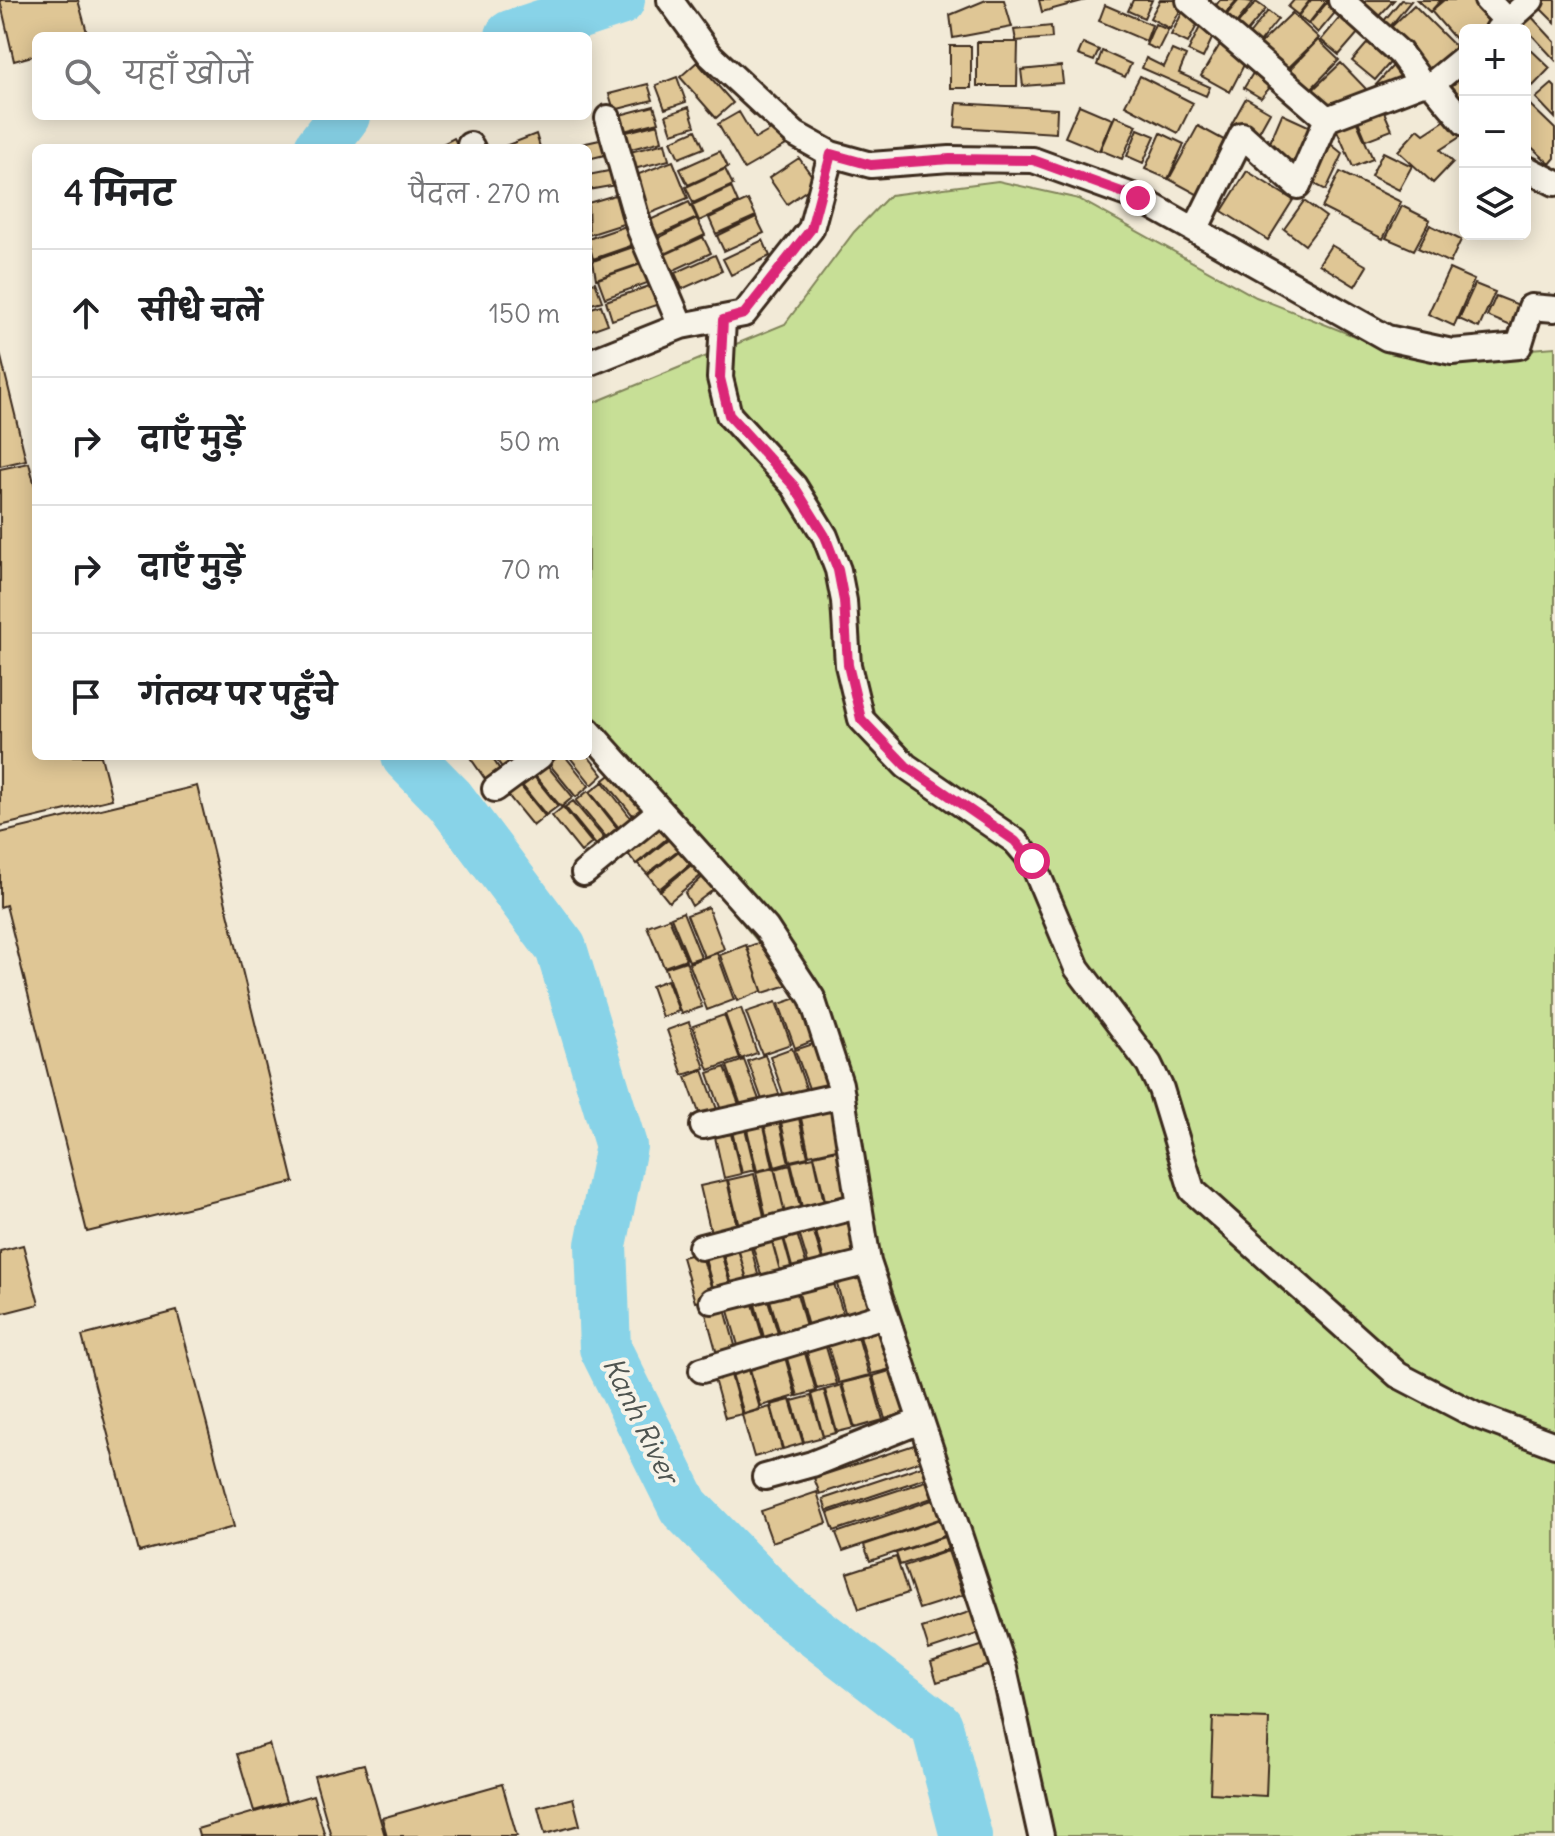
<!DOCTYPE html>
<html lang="hi">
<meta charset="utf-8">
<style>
:root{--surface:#fff;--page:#f2f2f2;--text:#202124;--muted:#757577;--line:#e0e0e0}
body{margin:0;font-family:Delius,"Playpen Sans Deva",sans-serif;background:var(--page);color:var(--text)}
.controls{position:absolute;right:24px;top:24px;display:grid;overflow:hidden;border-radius:12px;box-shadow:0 4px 20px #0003}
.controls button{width:72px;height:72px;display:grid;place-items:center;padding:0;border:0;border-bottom:2px solid var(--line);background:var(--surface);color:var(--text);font:40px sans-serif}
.stop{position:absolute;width:24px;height:24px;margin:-18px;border:6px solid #db2777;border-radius:50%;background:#fff}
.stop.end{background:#db2777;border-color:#fff;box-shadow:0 2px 8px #0008}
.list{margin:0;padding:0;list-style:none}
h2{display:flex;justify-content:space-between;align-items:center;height:104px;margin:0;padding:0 32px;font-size:34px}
h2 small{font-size:26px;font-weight:400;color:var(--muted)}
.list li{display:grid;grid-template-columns:52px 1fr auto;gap:24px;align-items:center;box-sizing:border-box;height:128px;padding:0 32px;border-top:2px solid var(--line)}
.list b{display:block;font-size:30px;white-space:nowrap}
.list em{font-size:26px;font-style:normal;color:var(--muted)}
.icon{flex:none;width:44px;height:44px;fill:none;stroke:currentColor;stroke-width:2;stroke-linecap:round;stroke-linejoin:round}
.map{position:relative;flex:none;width:1555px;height:1836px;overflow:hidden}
.search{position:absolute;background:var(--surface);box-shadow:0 4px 20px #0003;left:32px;top:32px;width:560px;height:88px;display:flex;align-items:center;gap:20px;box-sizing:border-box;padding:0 28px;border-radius:12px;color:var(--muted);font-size:30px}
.panel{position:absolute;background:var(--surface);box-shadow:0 4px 20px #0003;left:32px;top:144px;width:560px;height:616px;border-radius:12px}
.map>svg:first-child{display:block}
.green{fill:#c7df96;stroke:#81845a;stroke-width:2}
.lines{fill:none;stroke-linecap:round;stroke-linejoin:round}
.river{stroke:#88d3e8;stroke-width:52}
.building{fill:#dfc695;stroke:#3b2a1e;stroke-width:2}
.minor-casing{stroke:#3b2a1e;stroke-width:30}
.minor{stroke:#f7f3e8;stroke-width:24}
.route{stroke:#db2777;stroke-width:10}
.labels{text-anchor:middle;stroke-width:8;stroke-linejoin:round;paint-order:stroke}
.water-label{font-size:28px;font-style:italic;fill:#4e5450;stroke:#f7f3e8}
</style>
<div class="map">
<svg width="1555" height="1836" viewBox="0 0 1555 1836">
<rect width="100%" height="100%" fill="#f2ead7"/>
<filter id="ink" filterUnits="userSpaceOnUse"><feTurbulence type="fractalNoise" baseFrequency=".0125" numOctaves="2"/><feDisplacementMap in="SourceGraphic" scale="16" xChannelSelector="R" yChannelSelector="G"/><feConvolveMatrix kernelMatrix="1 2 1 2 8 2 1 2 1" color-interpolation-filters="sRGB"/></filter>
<g filter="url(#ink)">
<path class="green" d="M998,181L1079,199L1256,297L1364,340L1459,355L1555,347V1836H1039L1023,1759L930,1467L826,1041L765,950L588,738V405L785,324L854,232L890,195Z"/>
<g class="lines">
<path class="river" d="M511,36L619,0
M320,148L344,116
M407,756L450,800L561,948L621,1146L601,1245L605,1348L684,1507L779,1604L937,1726L966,1836"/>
</g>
<path class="building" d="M0,0H78L88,36H36V55L14,61Z
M986,0H1004L1012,27L953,38L950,15Z
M1039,0H1086L1042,12Z
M1133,0H1152L1144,18L1128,11Z
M1160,0H1186L1170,29L1150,18Z
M1220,0H1237L1223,16L1214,8Z
M1239,0L1253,2L1233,27L1223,19Z
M1294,0H1310L1298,15L1288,7Z
M1311,0H1327L1308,24L1298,16Z
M1329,0L1339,8L1318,33L1309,24Z
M1367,0H1394L1379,16L1364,3Z
M1401,0L1411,1L1385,33L1378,28Z
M1417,0H1441L1430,12Z
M1444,0H1478L1494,19L1482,30H1465L1462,47L1431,11Z
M1541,0H1555V23L1536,4Z
M1256,2L1266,9L1245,34L1236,26Z
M1105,5L1152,25L1146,41L1099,21Z
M1414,5L1456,47L1427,76L1385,33Z
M1185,7L1202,15L1188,43L1171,35Z
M1347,9L1365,25L1339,55L1321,40Z
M1268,11L1278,19L1258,44L1248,36Z
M1292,13L1319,38L1283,73L1257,47Z
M1529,14L1555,42V60L1520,22Z
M1204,19L1217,28L1203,58L1188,51Z
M1155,24L1168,30L1158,50L1146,45Z
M1051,26L1052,38L1016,41L1014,30Z
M1225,36L1249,55L1230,92L1201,76Z
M1371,39L1394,58L1375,80L1352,61Z
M1318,40L1339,60L1306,94L1285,74Z
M977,42H1018L1017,86H977Z
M1083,43L1099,50L1094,61L1078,55Z
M1525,44L1550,68L1533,86L1525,78Z
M950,46H971V88H950Z
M1172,50L1186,56L1179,73L1210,87L1206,96L1142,68L1146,58L1164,67Z
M1102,51L1131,64L1125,77L1097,65Z
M1398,60L1415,78L1380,91L1374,87Z
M697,62L733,103L716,118L680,77Z
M1259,63L1277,79L1261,98L1244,88Z
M1341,63L1369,92L1326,115L1303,99Z
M1061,66L1063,83L1023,86L1021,70Z
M1462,69L1465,73V112L1443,85Z
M1140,76L1193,103L1178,133L1125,105Z
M677,77L686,102L665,109L656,85Z
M648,84L653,100L614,110L609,94Z
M1552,84L1555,87V118L1536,98Z
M1246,98L1270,112L1255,139L1231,125Z
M1525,100L1555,129V158L1550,164L1525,141Z
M957,103L1057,109L1056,133L955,127Z
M1079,105L1112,119L1099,151L1065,137Z
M1381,105L1392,130L1366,140L1356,116Z
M654,106L659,122L620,132L616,116Z
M689,107L695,126L672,133L666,115Z
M739,112L755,139L776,127L786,145L744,169L718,124Z
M1282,114L1317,130L1298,171L1265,154Z
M1115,116L1137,125L1122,159L1100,150Z
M1450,117L1463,135L1440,150L1453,162L1433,183L1398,151L1418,129L1424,134Z
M1355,118L1373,159L1353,167L1335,126Z
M658,124L662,141L623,151L619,134Z
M1198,126L1233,145L1204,198L1169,179Z
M1138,129L1155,136L1143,163L1127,156Z
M696,130L704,148L679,158L671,141Z
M1161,133L1184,144L1168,179L1145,169Z
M536,134L540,147L500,148Z
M454,138L459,148H435Z
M609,138L613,153L588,159V148H563Z
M1327,141L1343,154L1326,190L1307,180Z
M665,143L669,160L630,170L626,153Z
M720,151L728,167L688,185L680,169Z
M1383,152L1412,166L1399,190L1371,176Z
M799,158L817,183L787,204L769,178Z
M673,161L688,198L646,215L631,177Z
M619,169L622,184L588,190V175Z
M725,169L733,185L693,203L686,187Z
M1247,171L1293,200L1268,240L1222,211Z
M1340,172L1401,202L1383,239L1322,208Z
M1525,173L1537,178L1525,204Z
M731,187L738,203L699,221L692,205Z
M615,195L623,224L589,235L588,203Z
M748,200L756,216L716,234L709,218Z
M1304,201L1326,217L1305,245L1284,229Z
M689,202L697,218L657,236L650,220Z
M1402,206L1430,220L1414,250L1386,238Z
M756,217L764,233L724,251L717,236Z
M697,219L705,235L665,254L658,238Z
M635,223L642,242L593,259L588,239Z
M1430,225L1461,240L1450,263L1418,248Z
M703,237L711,253L672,271L664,255Z
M763,240L770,256L731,275L723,259Z
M639,245L645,262L596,279L593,261Z
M1331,245L1367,266L1355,286L1319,264Z
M715,255L722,271L682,289L675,273Z
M647,262L653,281L605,298L598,279Z
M1449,269L1474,280L1454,326L1428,314Z
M595,282L602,301L588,305V284Z
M655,284L662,303L612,320L606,301Z
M1475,284L1495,292L1479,328L1459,319Z
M1496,296L1519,305L1511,326L1487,316Z
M601,305L608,324L588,331V309Z
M0,353L26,460L0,466Z
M29,463L36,490V756H101L112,799L0,826V469Z
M469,756H491L504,776L490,786Z
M494,756H505L515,771L508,776Z
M559,756H565L589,786L576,797L549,764Z
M569,756H588L603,775L592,785Z
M544,762L573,797L561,807L532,772Z
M528,769L558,806L546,815L516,778Z
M618,769L649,807L635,818L604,780Z
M514,778L545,816L533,826L502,788Z
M603,782L631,818L619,828L590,792Z
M197,786L294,1182L87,1232L6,905L0,907V833Z
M588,791L617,828L606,837L576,801Z
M573,801L604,838L596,845L565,807Z
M563,807L592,843L581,852L552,816Z
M657,817L671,835L636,864L622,846Z
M673,836L682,847L647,874L638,864Z
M679,851L690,864L659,889L648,875Z
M695,862L704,873L669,902L660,891Z
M706,874L717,887L692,906L685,893Z
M708,907L724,949L704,957L687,915Z
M683,912L701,957L689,961L671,917Z
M669,918L686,959L664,967L647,926Z
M771,938L788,985L763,993L747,947Z
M746,945L762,991L737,1001L720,955Z
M717,953L734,1000L707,1010L689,963Z
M686,961L702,1007L681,1014L665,968Z
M667,980L679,1011L662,1017L651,986Z
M800,997L815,1040L795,1048L779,1004Z
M776,1002L791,1044L762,1054L746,1012Z
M741,1008L757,1053L741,1059L725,1014Z
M724,1015L740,1059L709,1070L693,1026Z
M689,1022L705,1068L683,1075L667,1030Z
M819,1042L835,1086L811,1094L795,1050Z
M792,1048L808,1094L786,1102L770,1056Z
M765,1055L782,1102L765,1108L748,1061Z
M744,1060L761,1105L743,1111L727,1066Z
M725,1067L741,1110L723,1116L708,1073Z
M703,1070L719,1115L702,1121L686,1077Z
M830,1102L841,1148L809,1155L799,1109Z
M798,1114L808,1157L790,1161L780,1118Z
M778,1116L789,1163L775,1167L763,1119Z
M762,1117L773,1167L757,1171L745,1121Z
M744,1124L755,1170L742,1173L731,1127Z
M731,1134L741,1174L724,1178L715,1137Z
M842,1149L854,1202L827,1208L814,1155Z
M814,1157L825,1207L803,1211L791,1162Z
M790,1165L801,1211L785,1214L775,1169Z
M774,1168L785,1214L766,1218L756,1172Z
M754,1174L765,1220L739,1226L728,1180Z
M727,1180L737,1227L711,1233L700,1186Z
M848,1215L860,1258L826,1267L814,1225Z
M813,1229L824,1266L810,1269L799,1233Z
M797,1234L808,1270L794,1274L784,1238Z
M771,1238L782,1278L763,1282L752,1244Z
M783,1238L793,1274L782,1277L772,1241Z
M750,1244L760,1282L748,1285L738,1247Z
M23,1245L39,1304L0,1314V1251Z
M720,1250L732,1290L715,1295L704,1255Z
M738,1250L749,1285L733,1289L723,1254Z
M701,1252L714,1297L695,1302L682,1257Z
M863,1266L876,1311L847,1319L834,1274Z
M832,1277L845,1320L809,1330L797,1286Z
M794,1283L807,1330L781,1337L767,1290Z
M765,1290L779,1337L765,1341L752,1293Z
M750,1294L764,1342L739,1349L725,1300Z
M723,1302L736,1349L717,1354L704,1307Z
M177,1311L234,1527L139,1552L82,1336Z
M878,1320L891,1369L871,1374L857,1326Z
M855,1326L869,1375L839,1383L825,1336Z
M823,1337L837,1384L817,1389L804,1342Z
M802,1343L816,1391L798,1396L784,1348Z
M783,1350L796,1396L761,1406L747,1359Z
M747,1363L760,1409L744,1414L730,1367Z
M729,1368L742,1414L725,1418L712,1372Z
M893,1370L905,1413L885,1419L873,1376Z
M871,1376L883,1420L855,1428L842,1383Z
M841,1385L854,1428L837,1432L825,1390Z
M824,1390L836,1433L823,1436L812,1394Z
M811,1396L823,1437L804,1442L792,1401Z
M790,1400L803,1443L783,1449L771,1405Z
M770,1407L782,1449L754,1457L742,1415Z
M914,1445L920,1461L820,1494L814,1478Z
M922,1466L926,1478L827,1511L823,1499Z
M926,1481L932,1498L834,1531L828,1513Z
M817,1492L827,1523L772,1542L761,1511Z
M935,1499L942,1518L843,1551L836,1533Z
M941,1519L947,1535L870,1561L864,1545Z
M944,1537L948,1549L900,1565L896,1553Z
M948,1551L963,1595L919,1609L904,1566Z
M896,1557L908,1593L859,1609L847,1573Z
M972,1611L980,1633L929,1650L922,1628Z
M984,1645L990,1665L937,1682L931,1662Z
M1213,1717L1269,1719L1266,1796L1210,1793Z
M269,1744L286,1802L254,1811L237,1754Z
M364,1764L385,1836H331L314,1776Z
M502,1784L517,1836H387L382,1818Z
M313,1795L325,1836H199L197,1829Z
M573,1798L580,1825L545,1834L538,1807Z"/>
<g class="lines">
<g class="minor-casing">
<path id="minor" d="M670,0L710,55L795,134L831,154L871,165L950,159L1033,160L1138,198L1387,338L1452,352L1519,346L1531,307L1555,309
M1189,0L1327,119
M1341,0L1400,53L1422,83L1432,84L1465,123
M1487,0L1508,22
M1498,30L1531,0
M1432,84L1465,57
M608,118L640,230L681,326
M470,145L472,148
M1525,168L1555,183
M1195,230L1242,135L1298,186L1327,119L1422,83
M723,320L720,378L729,415L794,486L825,536L838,570L844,601L848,665L861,719L906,766L1015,841L1032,861L1077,968L1149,1064L1161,1089L1192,1190L1398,1375L1475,1415L1555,1445
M588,363L681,326L744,314L811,229L831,154
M588,730L766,928L812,998L840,1084L868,1262L1004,1669L1041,1836
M495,789L540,756
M584,873L660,811
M703,1126L842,1095
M701,1247L858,1206
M712,1301L868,1262
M702,1370L885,1315
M765,1477L812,1464L920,1421"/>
</g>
<use href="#minor" class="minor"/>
</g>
</g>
<g class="lines" filter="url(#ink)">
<path class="route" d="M1032,861L1015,841L906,766L861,719L848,665L844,601L838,570L825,536L794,486L729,415L720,378L723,320L744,314L811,229L831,154L871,165L950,159L1033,160L1138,198"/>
</g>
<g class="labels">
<g class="water-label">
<text transform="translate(641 1420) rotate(64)" y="10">Kanh River</text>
</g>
</g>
</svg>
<div class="controls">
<button>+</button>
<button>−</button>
<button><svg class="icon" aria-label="layers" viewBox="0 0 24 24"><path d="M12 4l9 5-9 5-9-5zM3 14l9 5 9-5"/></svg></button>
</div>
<div class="stop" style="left:1032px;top:861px"></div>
<div class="stop end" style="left:1138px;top:198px"></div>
<div class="search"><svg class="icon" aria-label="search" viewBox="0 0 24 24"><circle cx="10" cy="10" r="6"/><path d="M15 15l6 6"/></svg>यहाँ खोजें</div>
<section class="panel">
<h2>4 मिनट<small>पैदल · 270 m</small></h2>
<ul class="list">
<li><svg class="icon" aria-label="ahead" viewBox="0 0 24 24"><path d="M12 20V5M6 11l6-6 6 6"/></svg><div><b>सीधे चलें</b></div><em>150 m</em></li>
<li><svg class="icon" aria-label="right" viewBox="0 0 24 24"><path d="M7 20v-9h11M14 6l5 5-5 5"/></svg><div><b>दाएँ मुड़ें</b></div><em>50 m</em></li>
<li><svg class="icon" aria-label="right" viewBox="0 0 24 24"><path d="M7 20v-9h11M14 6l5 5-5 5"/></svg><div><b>दाएँ मुड़ें</b></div><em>70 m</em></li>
<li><svg class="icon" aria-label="arrive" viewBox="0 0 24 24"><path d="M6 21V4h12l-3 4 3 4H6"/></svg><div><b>गंतव्य पर पहुँचे</b></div></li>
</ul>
</section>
</div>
